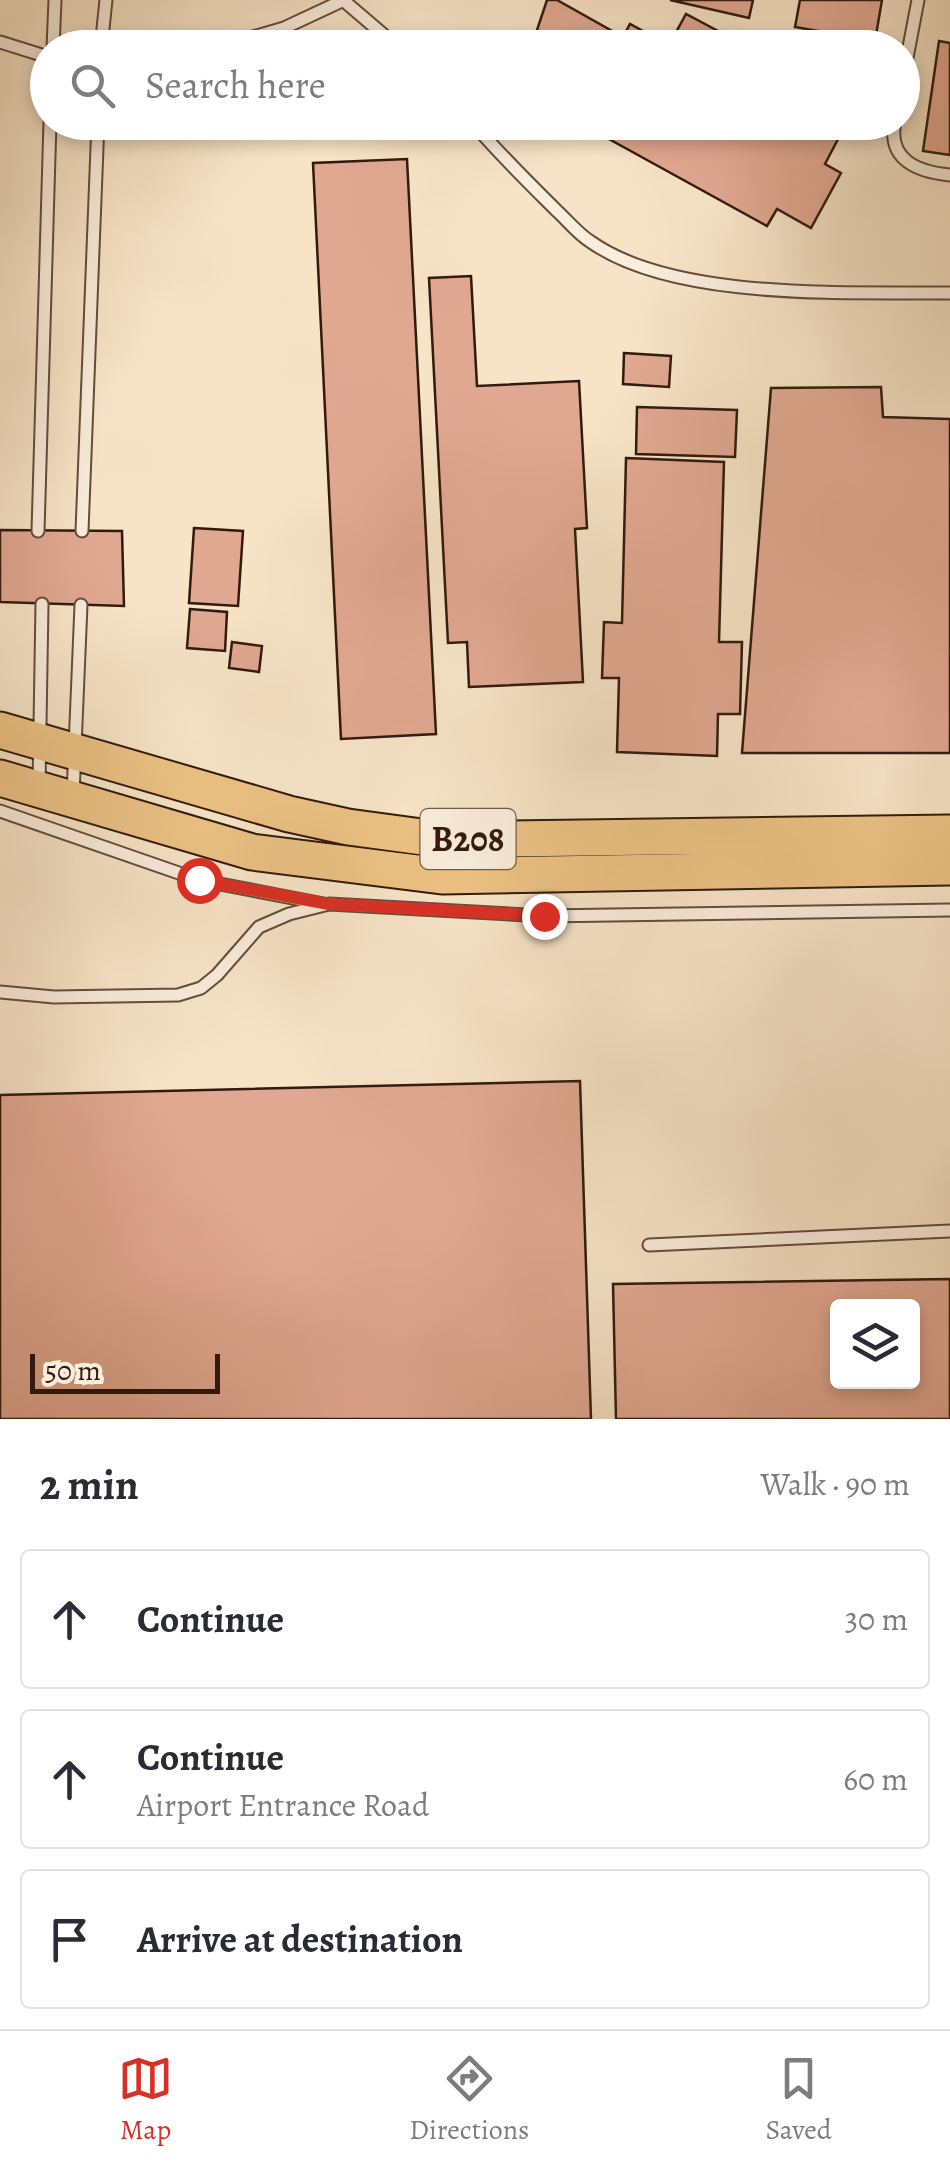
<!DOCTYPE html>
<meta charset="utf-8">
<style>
:root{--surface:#fff;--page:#f7f7f7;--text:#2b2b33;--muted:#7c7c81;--line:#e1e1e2;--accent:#d93025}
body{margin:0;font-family:Alegreya,serif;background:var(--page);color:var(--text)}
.controls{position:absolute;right:30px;bottom:30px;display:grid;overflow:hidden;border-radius:10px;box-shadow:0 5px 15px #0003}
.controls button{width:90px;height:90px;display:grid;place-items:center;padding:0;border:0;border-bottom:2px solid var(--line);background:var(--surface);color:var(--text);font:50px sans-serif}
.scale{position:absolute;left:30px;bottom:25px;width:190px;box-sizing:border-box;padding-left:10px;border:5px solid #331a0d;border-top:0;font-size:28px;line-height:35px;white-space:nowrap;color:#331a0d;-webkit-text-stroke:8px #faeddb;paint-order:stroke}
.stop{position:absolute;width:30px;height:30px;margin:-22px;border:8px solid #d93025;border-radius:50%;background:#fff}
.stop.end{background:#d93025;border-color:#fff;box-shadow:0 2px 10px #0008}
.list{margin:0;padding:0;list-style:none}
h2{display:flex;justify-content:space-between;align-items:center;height:130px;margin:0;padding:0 40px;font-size:42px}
h2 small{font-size:32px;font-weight:400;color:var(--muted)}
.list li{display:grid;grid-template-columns:65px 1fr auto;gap:30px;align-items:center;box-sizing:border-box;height:140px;margin:0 20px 20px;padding:0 20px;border:2px solid var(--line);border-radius:10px}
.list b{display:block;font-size:38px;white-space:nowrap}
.list p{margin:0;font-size:32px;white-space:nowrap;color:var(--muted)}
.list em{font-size:32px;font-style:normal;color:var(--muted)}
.icon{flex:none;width:55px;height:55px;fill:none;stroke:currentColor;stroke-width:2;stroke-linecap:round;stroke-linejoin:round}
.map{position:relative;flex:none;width:950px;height:1419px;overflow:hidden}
.search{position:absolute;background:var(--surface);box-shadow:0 5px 15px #0003;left:30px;right:30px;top:30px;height:110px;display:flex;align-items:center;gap:25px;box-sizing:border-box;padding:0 35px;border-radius:55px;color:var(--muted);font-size:38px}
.sheet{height:610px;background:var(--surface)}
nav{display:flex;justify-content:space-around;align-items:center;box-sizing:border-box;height:140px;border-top:2px solid var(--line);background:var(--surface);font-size:28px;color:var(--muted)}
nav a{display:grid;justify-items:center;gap:5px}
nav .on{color:var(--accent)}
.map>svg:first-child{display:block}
.building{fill:#e1a891;stroke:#331a0d;stroke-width:2.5;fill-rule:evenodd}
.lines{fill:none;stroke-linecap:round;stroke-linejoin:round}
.service-casing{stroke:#644c3c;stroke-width:15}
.primary-casing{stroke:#331a0d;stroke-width:39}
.service{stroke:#faeddb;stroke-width:11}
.primary{stroke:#ecc284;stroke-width:35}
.route{stroke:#d93025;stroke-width:12}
.labels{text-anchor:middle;stroke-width:8;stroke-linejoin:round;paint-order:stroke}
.shield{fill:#faeddb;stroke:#6f594b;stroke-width:2.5}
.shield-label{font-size:35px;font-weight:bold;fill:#331a0d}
</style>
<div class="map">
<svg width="950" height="1419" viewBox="0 0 950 1419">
<rect width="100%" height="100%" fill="#f7e4c7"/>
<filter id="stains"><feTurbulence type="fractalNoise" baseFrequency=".002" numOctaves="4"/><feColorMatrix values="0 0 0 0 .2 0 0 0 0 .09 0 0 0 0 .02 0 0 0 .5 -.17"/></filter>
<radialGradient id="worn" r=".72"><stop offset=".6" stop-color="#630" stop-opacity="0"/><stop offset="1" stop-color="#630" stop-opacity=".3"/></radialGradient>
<path class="building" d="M547,0H557L623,37L630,24L669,45L686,14L750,48H531Z
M670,0H753L749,18Z
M800,0H882L875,41L795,27Z
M939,41L950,43V155L923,151Z
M578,122H847L825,164L841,173L811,228L777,209L767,226Z
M407,159L436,734L341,739L313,163Z
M471,276L477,386L579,381L587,528L575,529L583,682L469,687L467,642L448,643L429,278Z
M624,353L671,356L669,387L623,384Z
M881,387L883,417L950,419V753H742L771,388Z
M637,407L737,410L735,457L636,454Z
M626,458L724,462L719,642H742L740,714H718L717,756L617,752L619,678H602L604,622L622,623Z
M194,528L243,531L238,606L189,603Z
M0,530L122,531L124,606L0,602Z
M190,609L227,612L225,651L187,648Z
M232,642L262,646L259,672L229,668Z
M580,1081L591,1419H0V1095Z
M950,1279V1419H616L613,1284ZM838,1306H912V1382H838Z"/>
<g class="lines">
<g class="service-casing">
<path id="service" d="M343,0L399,48
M0,42L48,57
M53,48L55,0
M101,48L106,0
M215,48L284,28L344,0
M902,84L918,0
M472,122C499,154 528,182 557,211C568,221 578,234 591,242C675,301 848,292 950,293
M895,122C887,160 918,172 950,175
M38,531L50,122
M82,531L98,122
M39,786L42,604
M73,795L81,605
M0,811L199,880L324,904
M0,992L54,997L178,995L201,988L217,975L259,927L289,914L329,904L544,916L950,910
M649,1245L950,1231"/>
</g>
<g class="primary-casing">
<path id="primary" d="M0,730L289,814L348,827L444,840L950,833
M0,778L252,852L442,876L950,867"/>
</g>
<use href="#service" class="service"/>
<use href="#primary" class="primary"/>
</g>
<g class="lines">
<path class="route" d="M199,880L329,904L544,916"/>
</g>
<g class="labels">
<rect class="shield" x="420.5" y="809" width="95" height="60" rx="8"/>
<g class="shield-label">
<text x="468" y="851">B208</text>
</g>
</g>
<rect width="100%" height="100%" filter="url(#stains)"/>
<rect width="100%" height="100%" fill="url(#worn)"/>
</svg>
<div class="controls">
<button><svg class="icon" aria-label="layers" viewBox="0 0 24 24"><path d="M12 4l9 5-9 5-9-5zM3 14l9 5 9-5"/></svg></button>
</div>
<div class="scale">50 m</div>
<div class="stop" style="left:199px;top:880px"></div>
<div class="stop end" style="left:544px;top:916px"></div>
<div class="search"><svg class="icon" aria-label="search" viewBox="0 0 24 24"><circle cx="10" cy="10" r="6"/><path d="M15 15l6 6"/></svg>Search here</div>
</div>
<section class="sheet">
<h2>2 min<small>Walk · 90 m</small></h2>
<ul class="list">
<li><svg class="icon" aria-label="ahead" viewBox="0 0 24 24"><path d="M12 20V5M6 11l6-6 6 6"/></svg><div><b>Continue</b></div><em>30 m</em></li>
<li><svg class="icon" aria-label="ahead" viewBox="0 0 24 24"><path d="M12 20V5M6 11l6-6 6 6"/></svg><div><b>Continue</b><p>Airport Entrance Road</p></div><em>60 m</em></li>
<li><svg class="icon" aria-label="arrive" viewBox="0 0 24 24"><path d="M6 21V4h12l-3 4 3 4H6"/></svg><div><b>Arrive at destination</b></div></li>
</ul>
</section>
<nav>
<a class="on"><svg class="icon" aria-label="map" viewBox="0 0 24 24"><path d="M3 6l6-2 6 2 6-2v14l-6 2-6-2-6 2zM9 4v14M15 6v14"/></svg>Map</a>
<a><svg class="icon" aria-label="directions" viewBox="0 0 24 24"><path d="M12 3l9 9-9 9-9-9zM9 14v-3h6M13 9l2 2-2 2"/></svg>Directions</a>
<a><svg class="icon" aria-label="saved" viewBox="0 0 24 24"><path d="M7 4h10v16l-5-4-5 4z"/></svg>Saved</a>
</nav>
